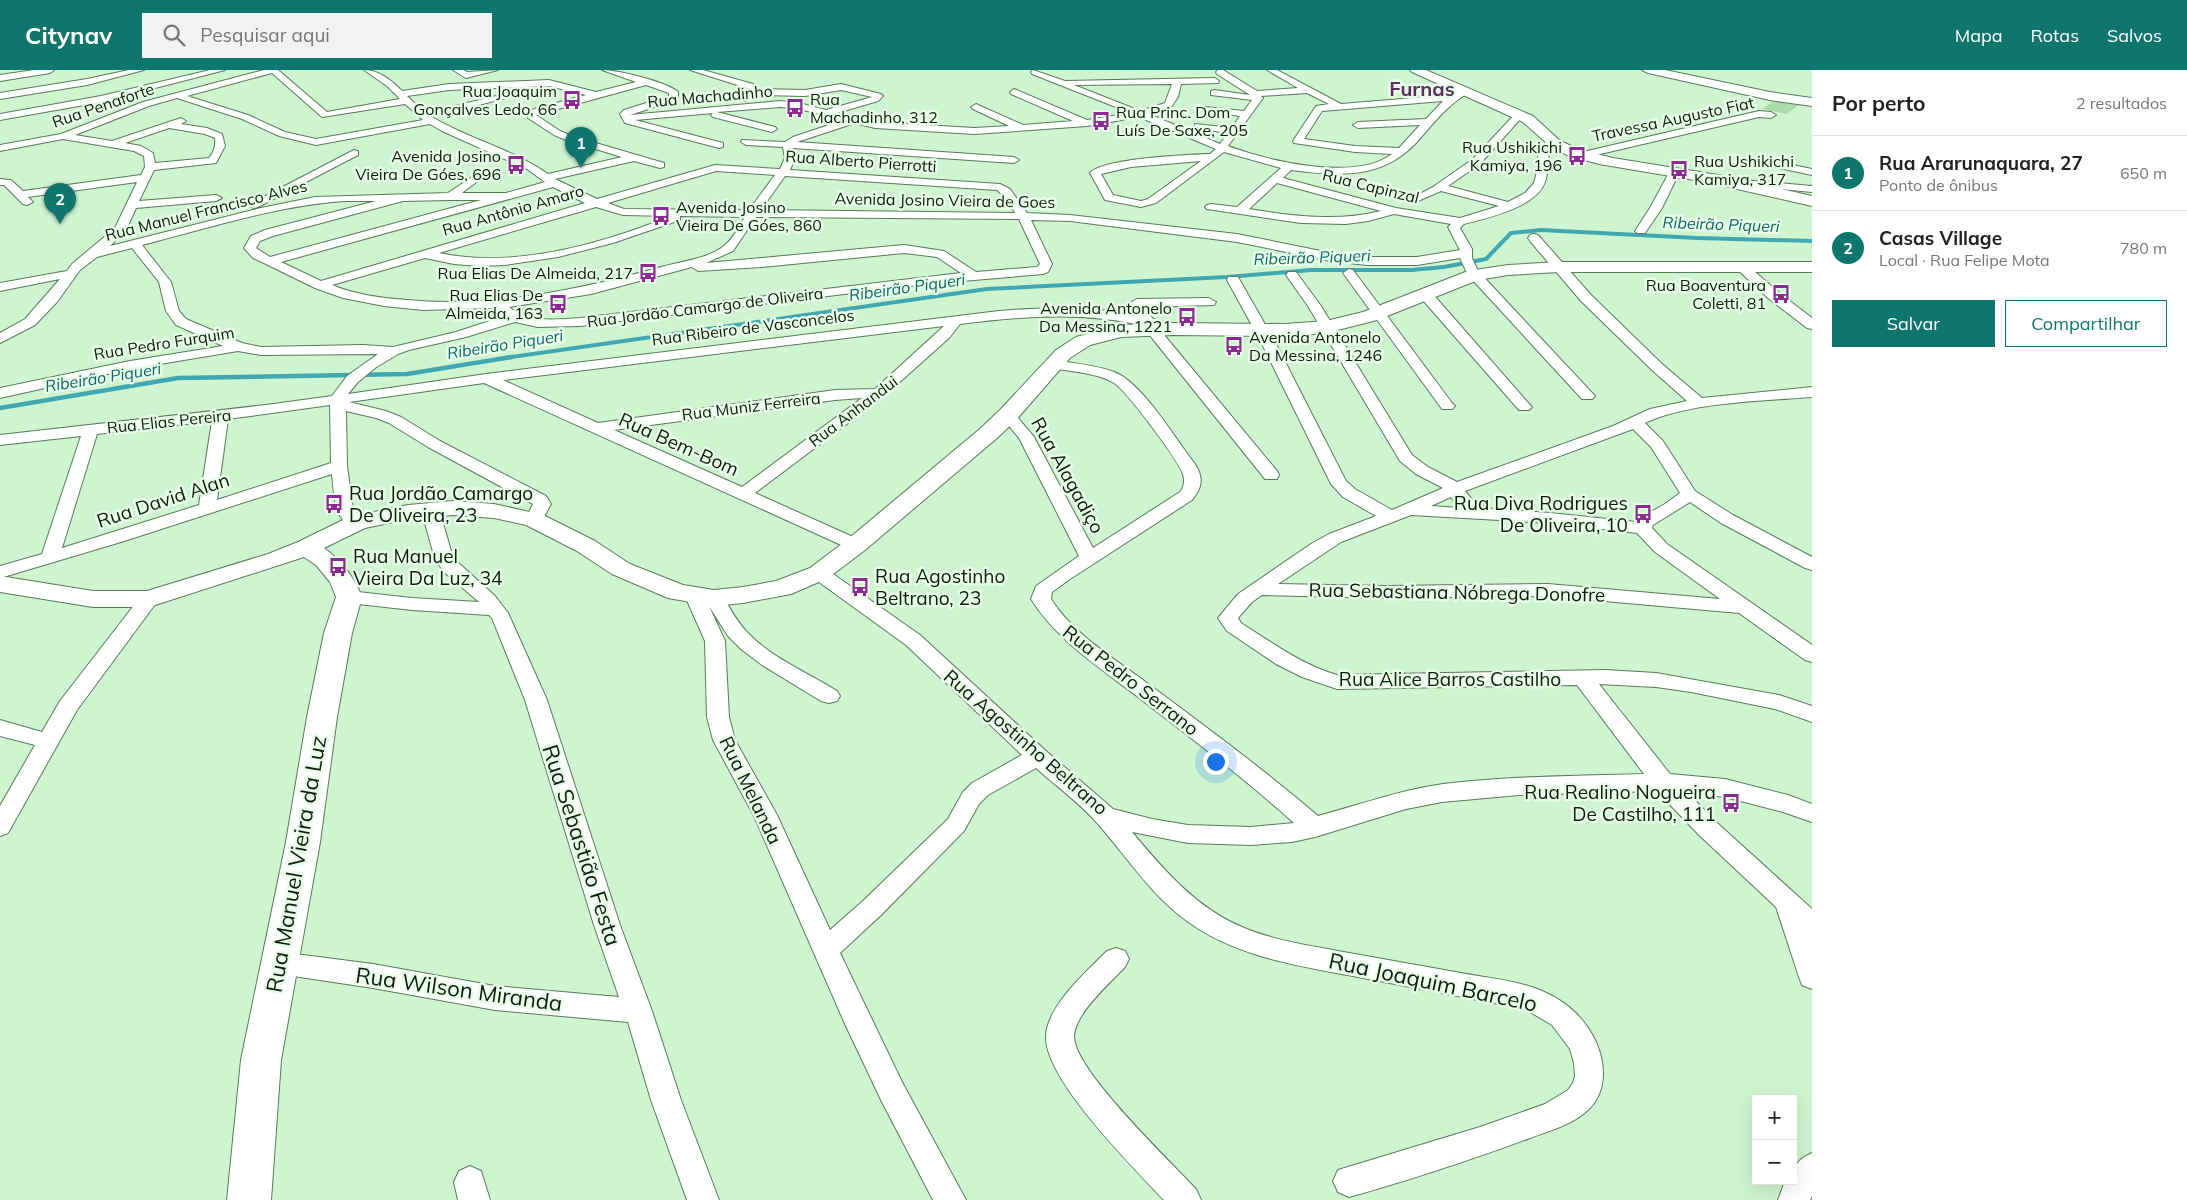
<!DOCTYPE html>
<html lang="pt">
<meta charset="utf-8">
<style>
:root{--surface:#fff;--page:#f2f2f2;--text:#222;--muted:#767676;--line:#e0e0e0;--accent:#0f766e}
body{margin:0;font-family:Mulish,sans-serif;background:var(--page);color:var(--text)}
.controls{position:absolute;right:15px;bottom:15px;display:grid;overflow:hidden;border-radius:0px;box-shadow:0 5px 20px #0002}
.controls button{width:45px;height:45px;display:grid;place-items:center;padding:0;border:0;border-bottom:1px solid var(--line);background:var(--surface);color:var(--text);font:25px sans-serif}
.you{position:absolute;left:1215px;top:691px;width:18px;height:18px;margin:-12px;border:4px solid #fff;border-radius:50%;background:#1a73e8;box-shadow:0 0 0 8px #1a73e833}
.badge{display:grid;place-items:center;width:32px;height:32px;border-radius:50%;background:var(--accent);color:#fff;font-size:16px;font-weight:700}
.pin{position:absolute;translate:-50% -41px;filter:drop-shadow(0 1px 2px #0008)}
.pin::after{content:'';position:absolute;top:26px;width:18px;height:15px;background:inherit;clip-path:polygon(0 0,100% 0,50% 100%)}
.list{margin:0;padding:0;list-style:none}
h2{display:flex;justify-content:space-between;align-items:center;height:65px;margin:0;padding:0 20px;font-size:21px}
h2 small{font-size:16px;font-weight:400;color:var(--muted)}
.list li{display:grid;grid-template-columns:32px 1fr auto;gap:15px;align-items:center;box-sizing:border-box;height:75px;padding:0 20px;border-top:1px solid var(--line)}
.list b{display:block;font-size:19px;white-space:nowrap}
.list p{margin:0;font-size:16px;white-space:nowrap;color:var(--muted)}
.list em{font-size:16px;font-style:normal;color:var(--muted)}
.actions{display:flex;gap:10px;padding:15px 20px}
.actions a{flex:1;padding:11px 0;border:1px solid var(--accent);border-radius:0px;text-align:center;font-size:18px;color:var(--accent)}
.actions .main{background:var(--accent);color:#fff}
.icon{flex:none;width:28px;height:28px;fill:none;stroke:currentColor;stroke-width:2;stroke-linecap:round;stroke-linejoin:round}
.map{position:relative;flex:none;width:1812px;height:1130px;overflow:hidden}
header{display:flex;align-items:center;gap:30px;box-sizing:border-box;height:70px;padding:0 25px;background:var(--accent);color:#fff}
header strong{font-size:24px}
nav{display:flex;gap:28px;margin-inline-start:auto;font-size:18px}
.search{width:350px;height:45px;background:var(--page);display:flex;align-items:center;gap:12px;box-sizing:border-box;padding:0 18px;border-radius:0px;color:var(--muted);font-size:19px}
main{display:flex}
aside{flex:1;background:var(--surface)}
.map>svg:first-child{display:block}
.green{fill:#a8dda9}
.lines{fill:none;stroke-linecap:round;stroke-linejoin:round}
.stream-far1{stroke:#41a7b2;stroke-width:4}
.stream{stroke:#41a7b2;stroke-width:4.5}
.street-casing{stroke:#587a59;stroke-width:2}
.secondary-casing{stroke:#587a59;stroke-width:2}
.street{fill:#fff;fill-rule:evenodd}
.secondary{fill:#fff;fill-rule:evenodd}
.labels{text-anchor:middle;stroke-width:5;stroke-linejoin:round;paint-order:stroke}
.far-poi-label{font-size:16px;fill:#0e1b0e;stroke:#e7fee7;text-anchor:end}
.far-street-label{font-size:16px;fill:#0e1b0e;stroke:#e7fee7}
.far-water-label{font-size:16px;font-style:italic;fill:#0f646c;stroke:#e7fee7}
.street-label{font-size:19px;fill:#0e1b0e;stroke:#e7fee7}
.poi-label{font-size:19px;fill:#0e1b0e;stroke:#e7fee7;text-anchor:start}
.far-district-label{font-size:20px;font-weight:bold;fill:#5e2e61;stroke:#e7fee7}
.near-street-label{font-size:22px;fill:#0e1b0e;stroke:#e7fee7}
</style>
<header>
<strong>Citynav</strong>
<div class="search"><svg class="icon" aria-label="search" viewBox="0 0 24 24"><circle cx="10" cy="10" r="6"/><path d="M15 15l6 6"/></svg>Pesquisar aqui</div>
<nav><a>Mapa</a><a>Rotas</a><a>Salvos</a></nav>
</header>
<main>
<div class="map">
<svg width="1812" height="1130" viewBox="0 0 1812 1130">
<rect width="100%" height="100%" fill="#cff5d0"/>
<path class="green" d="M1775,30L1800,34L1787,44L1762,39Z"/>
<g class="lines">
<path class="stream-far1" d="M505,288L987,219L1227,207L1311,200H1412L1444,197L1486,189L1511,163L1541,160L1697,168L1812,171"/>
<path class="stream" d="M0,338L178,308L407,304L512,287"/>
<g class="street-casing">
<path id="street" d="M34,0H54L50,3L0,11V5Z
M129,0H144L87,15L0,29V23L87,9Z
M210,0H225L101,32L0,50V44L101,26Z
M264,0H278L327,42L400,29L387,16L364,0C379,0 391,10 402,21L449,14L549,10L596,22L636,12L602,0C618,0 667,12 678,22V27L673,31L630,45L780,31L799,33L826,40L872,27L841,20L805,26L757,25L745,31L740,28L750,21L747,18L690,0H703L753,14L758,19L805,20L841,14L881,24L883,26L878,31L837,43L875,52L974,58L1009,56L973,39L971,37L976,34L1023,55L1073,51L1011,24L1010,22L1014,19L1087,50L1131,43L1032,4L1031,2L1033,0L1065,11L1215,8L1219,11L1218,13L1181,14L1178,27L1171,37L1149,44L1220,74L1228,63L1195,58V54L1232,58L1240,46L1205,41V37L1244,41L1252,30L1211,25V21L1214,20L1250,25L1217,4L1216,2L1218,0H1223L1257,21L1298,18L1267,0H1277L1341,34L1451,25L1465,18L1468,19V23C1446,36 1433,54 1416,73C1381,110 1337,106 1291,100L1283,108L1396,138L1460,148L1499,136L1441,121L1418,131L1412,128L1433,117L1473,89L1516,43H1522V47L1481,93L1448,116L1508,132L1525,123L1534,113L1538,98V87L1547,69H1555L1556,71C1553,76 1549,83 1548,89C1547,97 1548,104 1545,112C1537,137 1487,148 1464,154L1460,158L1472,179V188L1478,201L1595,326L1592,329H1582L1468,205L1460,188L1417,195H1367L1331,191L1237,172L1070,151L1031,150L1052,194L1048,202L1043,204L927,214L580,256L538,257L515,252L466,267L409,280L398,284L375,298L358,312L348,324L486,304L999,241C1045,237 1091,236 1137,246L1130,233L1137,229L1209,228L1216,232L1214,235L1144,237L1153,249L1178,256L1180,259L1178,262L1173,263L1160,260L1277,401L1279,405L1277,409H1265L1148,263L1146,260L1149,257C1086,241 1024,246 960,254L949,268L884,326L755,423L862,471L865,475L862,479L856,480L850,479L484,313L349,332L386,341L401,347L440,371L546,426L551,434L540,454L534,455L528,454L525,450L533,434L428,377L389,353L376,348L346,341L347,396L353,439L367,452L364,456C334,463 334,423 332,404L121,472L0,508V496L42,484L81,366L0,375V365L266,335L332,326L347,306L378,284L261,285L238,281L130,299L0,328V318L130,291L223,276L176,255L166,241L159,212L132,178L97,187L80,200L57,232L35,255L0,273V263L25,249L60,209L0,221V213L67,201L72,194L115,158L137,112L28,127L33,132L27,135L23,134L4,115H0V109L11,110L23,121L141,105L145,97L144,86L134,81L63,69L0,81V75L61,64L143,32ZM272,3L322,47L405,34L423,50L316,69L285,62L248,45L187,26ZM1172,14L1165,33L1140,41L1074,15ZM646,15L669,23V26L624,40L620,44L625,53L719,78L723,77V73L635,50L713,43L711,45L713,47L772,62L777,59L775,57L717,42L780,37L799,39L844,50L793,67L785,72L742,70L741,72L746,75L783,77L785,88L780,99L715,95L597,129L555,109L634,91L660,98L664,97V93L572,66L560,61L536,45ZM549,16L586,25L534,39L527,43L528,48L554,65L566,70L622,87L548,104C512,79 469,69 432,47L522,24V20L425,43L407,26L449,20ZM1307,23L1329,34L1316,36L1293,71L1294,73L1355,82L1392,84C1356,112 1268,91 1228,76L1263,28L1261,26ZM177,28L242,49L279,66L316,75L430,54L442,61L527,99L545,112L506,123H462L479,110L480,108L475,105L448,123L315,127L261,138L110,176L126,160L136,138L216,131L222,128L216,125L139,131L154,100L216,93L225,76L222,64L207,58L181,54L186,51L181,48L112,71L75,65L149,36ZM1443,31L1426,49L1358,52L1353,55L1358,58L1420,55L1399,78L1355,76L1304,69L1322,41ZM1139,47L1216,79L1210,84C1187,85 1104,88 1090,103L1105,130L1141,137L1156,133L1224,82L1281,98L1237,137L1211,134L1207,135L1205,137L1207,139L1301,153L1346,154L1368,151L1394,144L1451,154L1448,157L1460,180L1417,187H1367L1331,183L1237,164L1070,145L1027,143L1010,119L1000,114L790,100L795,88L793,78L1014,93L1019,90L1014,87L797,72L855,53L875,58L974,64L1087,56ZM169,58L205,64L215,68C216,76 214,82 209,88L155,93L153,83L141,76L125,73ZM1201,91L1148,129L1141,131L1113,125L1101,104L1131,97ZM716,101L775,105L749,140L624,139L608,133ZM785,106L997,120L1008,130L1015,143L761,140ZM1277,113L1381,141C1337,152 1293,146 1249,139ZM553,117L585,133L321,211L281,192ZM451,130H481L270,187L256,178L260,171L273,166L403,131ZM344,131H376L265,160L251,166L244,178L253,188L264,193L315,218L343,228L384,236L423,240L493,238L505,246L456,262L393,277L363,275L261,277L242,273L186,249L179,241L171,212L142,175C209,158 275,136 344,131ZM596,137L623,145L671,146C602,174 513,199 439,183ZM680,146L745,147C739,156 734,168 725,175C709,189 682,191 661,197C578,220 493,238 407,230C381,228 356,225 332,215L425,188L454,194L479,196L505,195L558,187L613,173L680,150ZM756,147L1019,149L1040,194L1037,197L976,202L944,181L904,175L706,193L733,181ZM904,183L937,187L961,203L580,248C563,249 544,251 527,247L532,243L530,240L525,239L516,242L509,237L591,224L692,197L698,201L762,197ZM944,256L875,319L835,320L598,353L503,310ZM862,328L742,417L614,360L835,330ZM330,335L331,393L217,430L228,349ZM212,351L199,435L62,478L97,364Z
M453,0H463L467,2L498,0L466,8Z
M1759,41L1771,42L1776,45L1771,48L1759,47L1583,88L1578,85L1583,82Z
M354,80L358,81V85L258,137L254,138L248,135Z
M1769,90L1812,99V105L1765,95V91Z
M1675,98L1680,101L1662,138L1645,163H1637L1635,161L1650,138L1670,101Z
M1743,110L1812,116V122L1739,115L1738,113Z
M1534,164L1538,165L1591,225L1662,294L1702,328L1812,317V327C1762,331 1689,332 1645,353L1663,371L1695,421L1733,445L1812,487V500L1805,498L1721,453L1690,432L1653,455L1652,458L1667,474L1812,575V592L1805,590L1739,543L1548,526L1385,528L1262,525L1252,532L1238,548L1241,553C1271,572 1302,595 1337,605L1605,600L1656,603L1779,625L1812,636V652L1775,639L1691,622L1656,617L1599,614L1670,704L1725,709L1788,725L1812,734V752L1783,742L1725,727L1688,723L1715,751L1812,839V919L1802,915L1799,907L1776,837L1699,765L1657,721L1519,725L1442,732L1406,739L1315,767L1292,772L1251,775L1188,773L1132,762C1163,799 1196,838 1242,857C1272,870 1306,875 1338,881C1379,888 1420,896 1461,903C1482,907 1504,909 1525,915C1557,924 1582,942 1596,972C1606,995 1607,1022 1588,1040C1572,1055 1549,1061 1530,1068C1470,1090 1410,1110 1349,1127L1338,1122L1333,1111L1338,1100L1480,1057L1545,1034L1568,1020L1573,1013L1575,1006L1574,993L1570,979L1552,955L1525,939C1469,928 1413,918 1358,907C1299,896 1236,887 1187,851C1151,825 1127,787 1098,754C1080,733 1056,716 1036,698L988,725L979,734L964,761L881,845L840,883L902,1012L966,1130H933L882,1032L845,954L754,746L713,670L707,647L705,571L685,526L688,522L695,520L702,522L705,527L707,524L714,522L721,524C729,536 736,551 747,562C771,588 807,602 837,621L840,626L837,631L829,633L821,631L762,595L741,579L728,566L709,536L725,571L729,647L735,670L777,745L830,860L863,831L948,749L963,722L972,713L1022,685L906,575L812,507L810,503L812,499L819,497L826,499L920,565L1046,681L1113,739L1152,749L1188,755L1251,757L1294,753C1243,707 1188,666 1134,624C1096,595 1057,570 1031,529L1036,516L1079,486L1019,368L1000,345L1003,342H1013L1034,367L1093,478L1180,422C1184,417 1185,411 1183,404C1179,391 1127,321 1114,313C1096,302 1069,302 1048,297L1046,294L1048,291L1053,290C1073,293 1095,295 1114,302C1142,312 1176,370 1195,394C1204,408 1202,418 1192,430L1070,509L1052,522L1051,529C1074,565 1114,588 1147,613C1205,656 1263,699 1318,746C1359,735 1400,720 1443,714C1510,706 1577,706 1644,704L1577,615L1337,619L1302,607L1276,594L1227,561L1218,548L1238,524L1311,474L1329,464L1376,446L1343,427L1331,414L1260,270L1227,210L1228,207H1238L1274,270L1346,411L1355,419L1392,440L1443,418L1416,404L1400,391L1308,236L1286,205L1288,202H1296L1321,236L1412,385L1428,397L1457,412L1613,356L1650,339L1687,331L1652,300L1581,231L1530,171L1528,168L1530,165ZM1633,359L1651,377L1680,423L1665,434L1640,448L1637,452L1550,443L1492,439L1474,432L1465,421ZM1451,427L1459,438L1431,436ZM1411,445L1550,453L1637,463L1655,482L1720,529L1548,514L1385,516L1278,514L1341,472Z
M1742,193L1746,194L1778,222L1812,248V259L1807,258L1768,228L1738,200L1736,197L1738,194Z
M1349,199L1353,200L1452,333L1455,336L1452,339H1442L1343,203Z
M1426,221L1431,222L1529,334L1532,337L1529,340H1519L1421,228L1419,225Z
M430,434L436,435L439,439L453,488L495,526L508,543L547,630L620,855L652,941L681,1030L719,1130H687L651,1030L628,952L495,940L373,918L280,904L271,901L267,893L271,885L280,882L373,894L495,916L619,927L594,855L525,630L492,548L489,545L412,540L349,533L342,531L339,527L342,523L349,521L412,528L479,532L444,502L435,489L421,439L424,435Z
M149,523L156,525L159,529L77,640L8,763L0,766V736L35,675L0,666V650L42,662L60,631L142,525Z
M1116,878L1125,881L1129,889L1125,897C1110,913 1074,944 1074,967C1075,1001 1171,1092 1196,1119L1201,1130H1164C1134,1098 1045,1010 1046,967C1046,937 1087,901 1107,881Z
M1812,1083V1126L1810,1130H1778L1785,1111H1793C1793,1096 1798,1089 1812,1083Z
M470,1096L481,1101L490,1130H458L454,1112L459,1101Z"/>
</g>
<g class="secondary-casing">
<path id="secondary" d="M1410,0H1426L1533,46L1559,70L1577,79L1613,88L1724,106L1812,126V136L1706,112L1599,94L1567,85L1550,76L1523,52L1412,2Z
M1642,0H1665L1770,22L1812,28V36L1770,30L1648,3Z
M1559,192H1812V202H1559L1508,205L1478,210L1377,250L1326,263L1285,266L1173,265L1121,267L1090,275L1070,288L1016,350L997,368L865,480L828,508L791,524L743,533L714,536L668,528L612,504L577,481L526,455L494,448L453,445L408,449L365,458L324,478C342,491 354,507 362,527L352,563L337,647L320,772L281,990L271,1130H227L241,990L286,772L307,647L324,563L336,527L330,512L316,495L304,487L149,537H93L0,522V506L93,521H147L268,484L298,472L349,447L408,435L453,431L494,434L543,445L595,471L630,494L683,515L714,520L743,517L776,511L810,498L847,470L981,358L1000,340L1056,280L1076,267L1121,255L1173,253L1285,254L1326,251L1363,242L1468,201L1508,195Z"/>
</g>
<use href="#street" class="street"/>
<use href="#secondary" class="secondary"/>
</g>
<defs>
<g id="bus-bare" transform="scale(1.5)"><path d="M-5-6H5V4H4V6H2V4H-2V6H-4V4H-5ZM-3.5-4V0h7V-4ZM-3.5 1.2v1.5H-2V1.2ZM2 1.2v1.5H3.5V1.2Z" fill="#8c2992" stroke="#e7fee7" stroke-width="2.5" paint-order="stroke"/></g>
</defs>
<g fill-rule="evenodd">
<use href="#bus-bare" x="572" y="30"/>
<use href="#bus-bare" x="795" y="38"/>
<use href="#bus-bare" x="1101" y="51"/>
<use href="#bus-bare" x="1577" y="86"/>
<use href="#bus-bare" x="516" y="95"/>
<use href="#bus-bare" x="1679" y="100"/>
<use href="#bus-bare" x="661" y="146"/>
<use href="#bus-bare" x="648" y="203"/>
<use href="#bus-bare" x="1781" y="224"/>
<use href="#bus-bare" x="558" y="234"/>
<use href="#bus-bare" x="1187" y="247"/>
<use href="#bus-bare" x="1234" y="276"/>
<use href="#bus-bare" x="334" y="434"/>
<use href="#bus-bare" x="1643" y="444"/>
<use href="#bus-bare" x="338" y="497"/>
<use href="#bus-bare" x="860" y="517"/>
<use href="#bus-bare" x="1731" y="733"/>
</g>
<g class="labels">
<g class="far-poi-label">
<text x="557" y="27">Rua Joaquim<tspan x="557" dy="18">Gonçalves Ledo, 66</tspan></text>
<text x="810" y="35" text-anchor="start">Rua<tspan x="810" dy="18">Machadinho, 312</tspan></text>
<text x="1116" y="48" text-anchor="start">Rua Princ. Dom<tspan x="1116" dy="18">Luís De Saxe, 205</tspan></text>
<text x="1562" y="83">Rua Ushikichi<tspan x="1562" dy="18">Kamiya, 196</tspan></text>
<text x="501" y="92">Avenida Josino<tspan x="501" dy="18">Vieira De Góes, 696</tspan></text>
<text x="1694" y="97" text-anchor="start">Rua Ushikichi<tspan x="1694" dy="18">Kamiya, 317</tspan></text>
<text x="676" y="143" text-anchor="start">Avenida Josino<tspan x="676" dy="18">Vieira De Góes, 860</tspan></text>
<text x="633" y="209">Rua Elias De Almeida, 217</text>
<text x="1766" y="221">Rua Boaventura<tspan x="1766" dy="18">Coletti, 81</tspan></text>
<text x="543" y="231">Rua Elias De<tspan x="543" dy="18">Almeida, 163</tspan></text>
<text x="1172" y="244">Avenida Antonelo<tspan x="1172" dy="18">Da Messina, 1221</tspan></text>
<text x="1249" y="273" text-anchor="start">Avenida Antonelo<tspan x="1249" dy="18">Da Messina, 1246</tspan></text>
</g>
<g class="far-street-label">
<text transform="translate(710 26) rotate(-5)" y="6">Rua Machadinho</text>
<text transform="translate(103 35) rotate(-19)" y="6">Rua Penaforte</text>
<text transform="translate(1673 49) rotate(-12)" y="6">Travessa Augusto Fiat</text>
<text transform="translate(861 91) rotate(4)" y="6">Rua Alberto Pierrotti</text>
<text transform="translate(1371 116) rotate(14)" y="6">Rua Capinzal</text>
<text transform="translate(945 130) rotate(1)" y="6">Avenida Josino Vieira de Goes</text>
<text transform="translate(206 140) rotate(-14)" y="6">Rua Manuel Francisco Alves</text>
<text transform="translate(513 140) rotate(-16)" y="6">Rua Antônio Amaro</text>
<text transform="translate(705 237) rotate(-7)" y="6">Rua Jordão Camargo de Oliveira</text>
<text transform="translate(753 257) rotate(-7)" y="6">Rua Ribeiro de Vasconcelos</text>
<text transform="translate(164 273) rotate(-9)" y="6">Rua Pedro Furquim</text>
<text transform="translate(751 336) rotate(-7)" y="6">Rua Muniz Ferreira</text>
<text transform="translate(853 341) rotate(-37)" y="6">Rua Anhandui</text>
<text transform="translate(169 351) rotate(-6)" y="6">Rua Elias Pereira</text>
</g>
<g class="far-water-label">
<text transform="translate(1721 154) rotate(2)" y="6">Ribeirão Piqueri</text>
<text transform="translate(1312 187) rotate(-2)" y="6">Ribeirão Piqueri</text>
<text transform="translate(907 217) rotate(-8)" y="6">Ribeirão Piqueri</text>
<text transform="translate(505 274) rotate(-9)" y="6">Ribeirão Piqueri</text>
<text transform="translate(103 307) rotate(-9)" y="6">Ribeirão Piqueri</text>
</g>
<g class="street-label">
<text transform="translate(679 374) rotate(24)" y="7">Rua Bem-Bom</text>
<text transform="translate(1068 405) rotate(61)" y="7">Rua Alagadiço</text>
<text transform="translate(163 430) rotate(-18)" y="7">Rua David Alan</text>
<text transform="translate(1457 522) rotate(1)" y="7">Rua Sebastiana Nóbrega Donofre</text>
<text x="1450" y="616">Rua Alice Barros Castilho</text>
<text transform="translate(1131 610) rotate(38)" y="7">Rua Pedro Serrano</text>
<text transform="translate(1026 672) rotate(41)" y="7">Rua Agostinho Beltrano</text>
<text transform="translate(751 720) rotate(64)" y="7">Rua Melanda</text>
</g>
<g class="poi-label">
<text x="349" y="430">Rua Jordão Camargo<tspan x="349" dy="22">De Oliveira, 23</tspan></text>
<text x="1628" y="440" text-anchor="end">Rua Diva Rodrigues<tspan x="1628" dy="22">De Oliveira, 10</tspan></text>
<text x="353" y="493">Rua Manuel<tspan x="353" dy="22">Vieira Da Luz, 34</tspan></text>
<text x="875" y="513">Rua Agostinho<tspan x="875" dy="22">Beltrano, 23</tspan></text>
<text x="1716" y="729" text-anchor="end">Rua Realino Nogueira<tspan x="1716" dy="22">De Castilho, 111</tspan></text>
</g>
<g class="far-district-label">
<text x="1422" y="26">Furnas</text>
</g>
<g class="near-street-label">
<text transform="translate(582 775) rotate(72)" y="8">Rua Sebastião Festa</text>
<text transform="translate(296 794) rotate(-80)" y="8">Rua Manuel Vieira da Luz</text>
<text transform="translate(1433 912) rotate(12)" y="8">Rua Joaquim Barcelo</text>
<text transform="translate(459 919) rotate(8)" y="8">Rua Wilson Miranda</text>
</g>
</g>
</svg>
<div class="controls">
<button>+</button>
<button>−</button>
</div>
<div class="you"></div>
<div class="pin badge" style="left:581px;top:98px">1</div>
<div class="pin badge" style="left:60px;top:154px">2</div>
</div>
<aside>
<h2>Por perto<small>2 resultados</small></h2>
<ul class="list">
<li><span class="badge">1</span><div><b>Rua Ararunaquara, 27</b><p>Ponto de ônibus</p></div><em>650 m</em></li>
<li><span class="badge">2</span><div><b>Casas Village</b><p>Local · Rua Felipe Mota</p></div><em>780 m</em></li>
</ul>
<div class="actions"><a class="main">Salvar</a><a>Compartilhar</a></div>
</aside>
</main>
